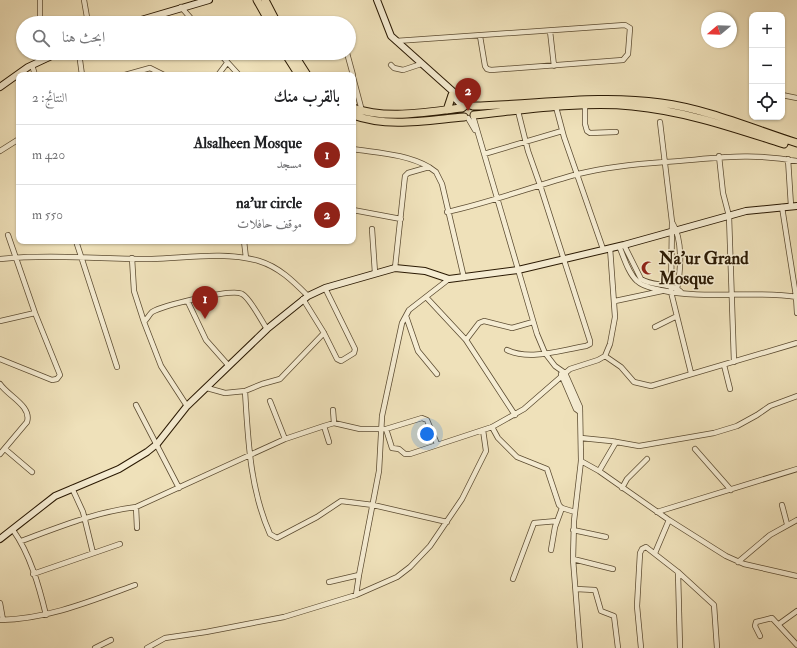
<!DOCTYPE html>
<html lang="ar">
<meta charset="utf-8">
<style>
:root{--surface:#fff;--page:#f2f2f2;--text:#202124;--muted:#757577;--line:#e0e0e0;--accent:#8f2418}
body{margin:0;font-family:"IM FELL Double Pica",Amiri,serif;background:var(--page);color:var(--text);direction:rtl}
.controls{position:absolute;right:12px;top:12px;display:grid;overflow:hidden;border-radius:8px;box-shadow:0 1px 3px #0004}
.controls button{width:36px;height:36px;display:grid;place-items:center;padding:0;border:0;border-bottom:1px solid var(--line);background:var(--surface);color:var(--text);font:20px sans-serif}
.compass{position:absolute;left:701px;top:12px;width:36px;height:36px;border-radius:50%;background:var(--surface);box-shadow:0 1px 3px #0004;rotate:251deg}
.you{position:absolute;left:427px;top:434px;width:14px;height:14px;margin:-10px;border:3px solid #fff;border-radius:50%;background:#1a73e8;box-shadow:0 0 0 6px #1a73e833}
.badge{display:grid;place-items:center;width:26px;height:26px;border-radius:50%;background:var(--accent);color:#fff;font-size:13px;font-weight:700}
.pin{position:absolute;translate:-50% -33px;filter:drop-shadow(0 1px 2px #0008)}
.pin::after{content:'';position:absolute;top:21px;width:14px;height:12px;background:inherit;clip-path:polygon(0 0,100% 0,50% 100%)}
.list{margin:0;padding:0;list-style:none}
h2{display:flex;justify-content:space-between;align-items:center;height:52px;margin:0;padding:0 16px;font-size:17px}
h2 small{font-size:13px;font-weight:400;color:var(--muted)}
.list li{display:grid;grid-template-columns:26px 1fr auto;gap:12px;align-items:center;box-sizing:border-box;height:60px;padding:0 16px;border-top:1px solid var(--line)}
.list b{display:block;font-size:15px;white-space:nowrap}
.list p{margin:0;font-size:13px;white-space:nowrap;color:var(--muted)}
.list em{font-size:13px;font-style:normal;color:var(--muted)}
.icon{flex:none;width:22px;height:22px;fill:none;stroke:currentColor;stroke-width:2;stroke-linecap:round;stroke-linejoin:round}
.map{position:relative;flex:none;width:797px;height:648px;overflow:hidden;direction:ltr}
.search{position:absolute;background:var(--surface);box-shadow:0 1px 3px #0004;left:16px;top:16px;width:340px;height:44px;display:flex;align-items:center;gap:10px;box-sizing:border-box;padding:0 14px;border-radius:22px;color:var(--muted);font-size:15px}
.panel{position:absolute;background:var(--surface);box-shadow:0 1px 3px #0004;left:16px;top:72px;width:340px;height:172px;border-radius:8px;direction:rtl}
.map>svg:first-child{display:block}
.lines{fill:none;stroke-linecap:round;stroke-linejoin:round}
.street-casing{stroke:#5b4b31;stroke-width:6}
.secondary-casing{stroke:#2a1903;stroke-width:8}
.primary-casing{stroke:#2a1903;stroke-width:9}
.street{stroke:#f5ecd2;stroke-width:4.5}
.secondary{stroke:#f5ecd2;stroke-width:6}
.primary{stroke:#efe1ba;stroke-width:7}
.labels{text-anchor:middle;stroke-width:3;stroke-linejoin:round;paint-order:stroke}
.poi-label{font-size:17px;font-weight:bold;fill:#2a1903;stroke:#f5ecd2;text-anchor:start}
</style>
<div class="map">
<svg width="797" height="648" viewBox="0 0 797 648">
<rect width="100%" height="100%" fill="#efe1ba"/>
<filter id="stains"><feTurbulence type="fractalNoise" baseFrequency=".005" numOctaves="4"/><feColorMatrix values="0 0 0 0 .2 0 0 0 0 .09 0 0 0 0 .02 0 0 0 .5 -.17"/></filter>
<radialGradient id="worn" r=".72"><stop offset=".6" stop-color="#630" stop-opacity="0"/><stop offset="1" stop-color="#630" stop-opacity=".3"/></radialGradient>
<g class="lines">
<g class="street-casing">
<path id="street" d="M84,0L88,23
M181,7L195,23
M40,23V0
M550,31L554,66
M396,41L625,25L630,28L628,54L623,60L491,70L487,69L485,66L480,36
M38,53V62
M79,53L82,75
M219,53L239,75
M347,53L353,75
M32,65L35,75
M391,65L394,68L403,70L421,64
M125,75L150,68L164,75
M218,75L227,63
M353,77L362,111
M782,95L797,98
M585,106V124L587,131L590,133L616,132
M556,107L564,137L603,249
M473,116L537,334L545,353L555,366L565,373L580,407L581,461L574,521L573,559L580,648
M468,118L475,130
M660,122L672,222L671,292L691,373
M353,149C379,153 406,154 429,167
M0,151L19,139
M484,154L562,131
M719,156L723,193L729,216L734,362
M788,159L791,206
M782,207L796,296L797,313
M353,210L401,219
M447,212C492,202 534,186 578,174C607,167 635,164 665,162C712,159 749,152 797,161
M672,222C683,240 681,269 677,289
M372,229L375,273
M76,241L117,367
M244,241L246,258
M624,245L641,279C653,287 672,282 682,293
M619,246C624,257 628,273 637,281C643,287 652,288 660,290C705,300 751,290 797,297
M132,258L134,291L144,322
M0,259C50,254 102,259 152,259C186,258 225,251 259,261C279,267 293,281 308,296
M395,268L405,176L408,173L429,167L436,172L442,184L464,278
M426,297L466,340L515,415
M303,299L324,333L337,359L341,361L354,353L355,349L325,288
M615,301L662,291
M188,302L206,340L229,366
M406,316L418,351L437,374
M0,321L35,313
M655,327L677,316
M466,340L479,323L484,321L512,328L533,322
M507,350C530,361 561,350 586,346L590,344V341L540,185L528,151L518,111
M605,356L621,367L634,382L651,386L797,343
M0,359L52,380L57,379L60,375L35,313L8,235
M724,365L730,389
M561,374L576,409L580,412
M0,384C8,396 32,406 27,422L0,454
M207,388L225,393L245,391L262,384L280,379L324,333
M245,391C248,440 250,489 270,534L277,538L317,517L341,501L373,505L447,522
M270,401L285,439
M136,405L179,488
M187,406L161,366L144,322C147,319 149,315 152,312C162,306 232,288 242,294C250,298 261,320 267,329
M333,410L334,423
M324,426L329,442
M492,427L498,438L517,457L547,469L559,505L562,508L575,512
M386,429L392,448L399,449L405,454H410L492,427L524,409L570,369L598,360L605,356L610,344L615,317L610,248
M581,438L611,441L639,446L714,433L737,426L757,415L770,406L797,396
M5,449L32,472
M695,449L731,490
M581,461L599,471L669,520L726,556L744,564L797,576
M599,471L616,442
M72,488L83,512L93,553
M622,488L627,479L647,459
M782,505L787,524
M136,507L137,528
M657,512L797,469
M13,530C30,554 39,586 46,615
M573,530L606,537
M21,541C59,527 95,512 136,507L285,439L324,426L334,423L360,429H386L422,418L427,420L437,444
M551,550L555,527L562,508
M655,553L669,520
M573,559L613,569
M738,562L770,535L797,520
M678,572L680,648
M33,574L120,544
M513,579L534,523L557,521
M329,582L359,575
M576,589L595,590L601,611L614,616L618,648
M356,595L359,575L379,471L382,416L402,323L409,310L449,279
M0,603L3,620
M0,620C48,619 91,601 135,585
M779,624L797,611
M760,636L755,626L756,622L772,618L797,645
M95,648L111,640
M147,648L165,638L206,632L284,617L356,595L397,577L410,567L430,546L462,499L486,451L483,430
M641,648L637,606L640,553L642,549L646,547L678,572L714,605L717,648"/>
</g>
<g class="secondary-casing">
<path id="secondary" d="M377,0L391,36L467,104
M131,23L209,0
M0,87L28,67L58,53
M452,95L463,107
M0,539L55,496L119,469L147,452L157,444L187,406L267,329L308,296L325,288L395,268L425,271L449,279L518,270L624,245L746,211L797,206"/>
</g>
<g class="primary-casing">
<path id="primary" d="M257,0L270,23
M265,0L277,23
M285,53L299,75
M293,53L307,75
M353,108C387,120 426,112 462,108L467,104L473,106C536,105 598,94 661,103C707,109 753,129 797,143
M447,110L452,95
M353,115C388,128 428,120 464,117
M474,115C524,110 582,101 632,106C685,111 734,128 784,144"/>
</g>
<use href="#street" class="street"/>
<use href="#secondary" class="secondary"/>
<use href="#primary" class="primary"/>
</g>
<defs>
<g id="mosque-bare" transform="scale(1.08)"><path d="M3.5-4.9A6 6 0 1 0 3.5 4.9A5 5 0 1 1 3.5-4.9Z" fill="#8f2418" stroke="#f5ecd2" stroke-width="2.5" paint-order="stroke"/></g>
</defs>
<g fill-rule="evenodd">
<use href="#mosque-bare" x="648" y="268"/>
</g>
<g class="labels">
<g class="poi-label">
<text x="659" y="264">Na'ur Grand<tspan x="659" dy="20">Mosque</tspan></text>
</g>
</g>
<rect width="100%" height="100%" filter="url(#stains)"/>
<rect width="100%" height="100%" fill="url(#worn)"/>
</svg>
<div class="controls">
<button>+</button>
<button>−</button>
<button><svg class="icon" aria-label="locate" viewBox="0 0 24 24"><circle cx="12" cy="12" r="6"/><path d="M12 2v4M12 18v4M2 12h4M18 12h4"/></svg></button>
</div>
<svg class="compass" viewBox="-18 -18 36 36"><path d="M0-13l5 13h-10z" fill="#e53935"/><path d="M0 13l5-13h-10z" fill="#757577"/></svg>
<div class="you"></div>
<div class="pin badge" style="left:205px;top:319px">1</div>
<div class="pin badge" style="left:468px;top:111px">2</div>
<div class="search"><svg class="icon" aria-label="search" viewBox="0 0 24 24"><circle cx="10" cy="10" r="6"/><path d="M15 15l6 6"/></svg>ابحث هنا</div>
<section class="panel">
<h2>بالقرب منك<small>النتائج: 2</small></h2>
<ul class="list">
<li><span class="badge">1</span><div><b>Alsalheen Mosque</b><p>مسجد</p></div><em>420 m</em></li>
<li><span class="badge">2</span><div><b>na'ur circle</b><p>موقف حافلات</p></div><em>550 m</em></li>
</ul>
</section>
</div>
